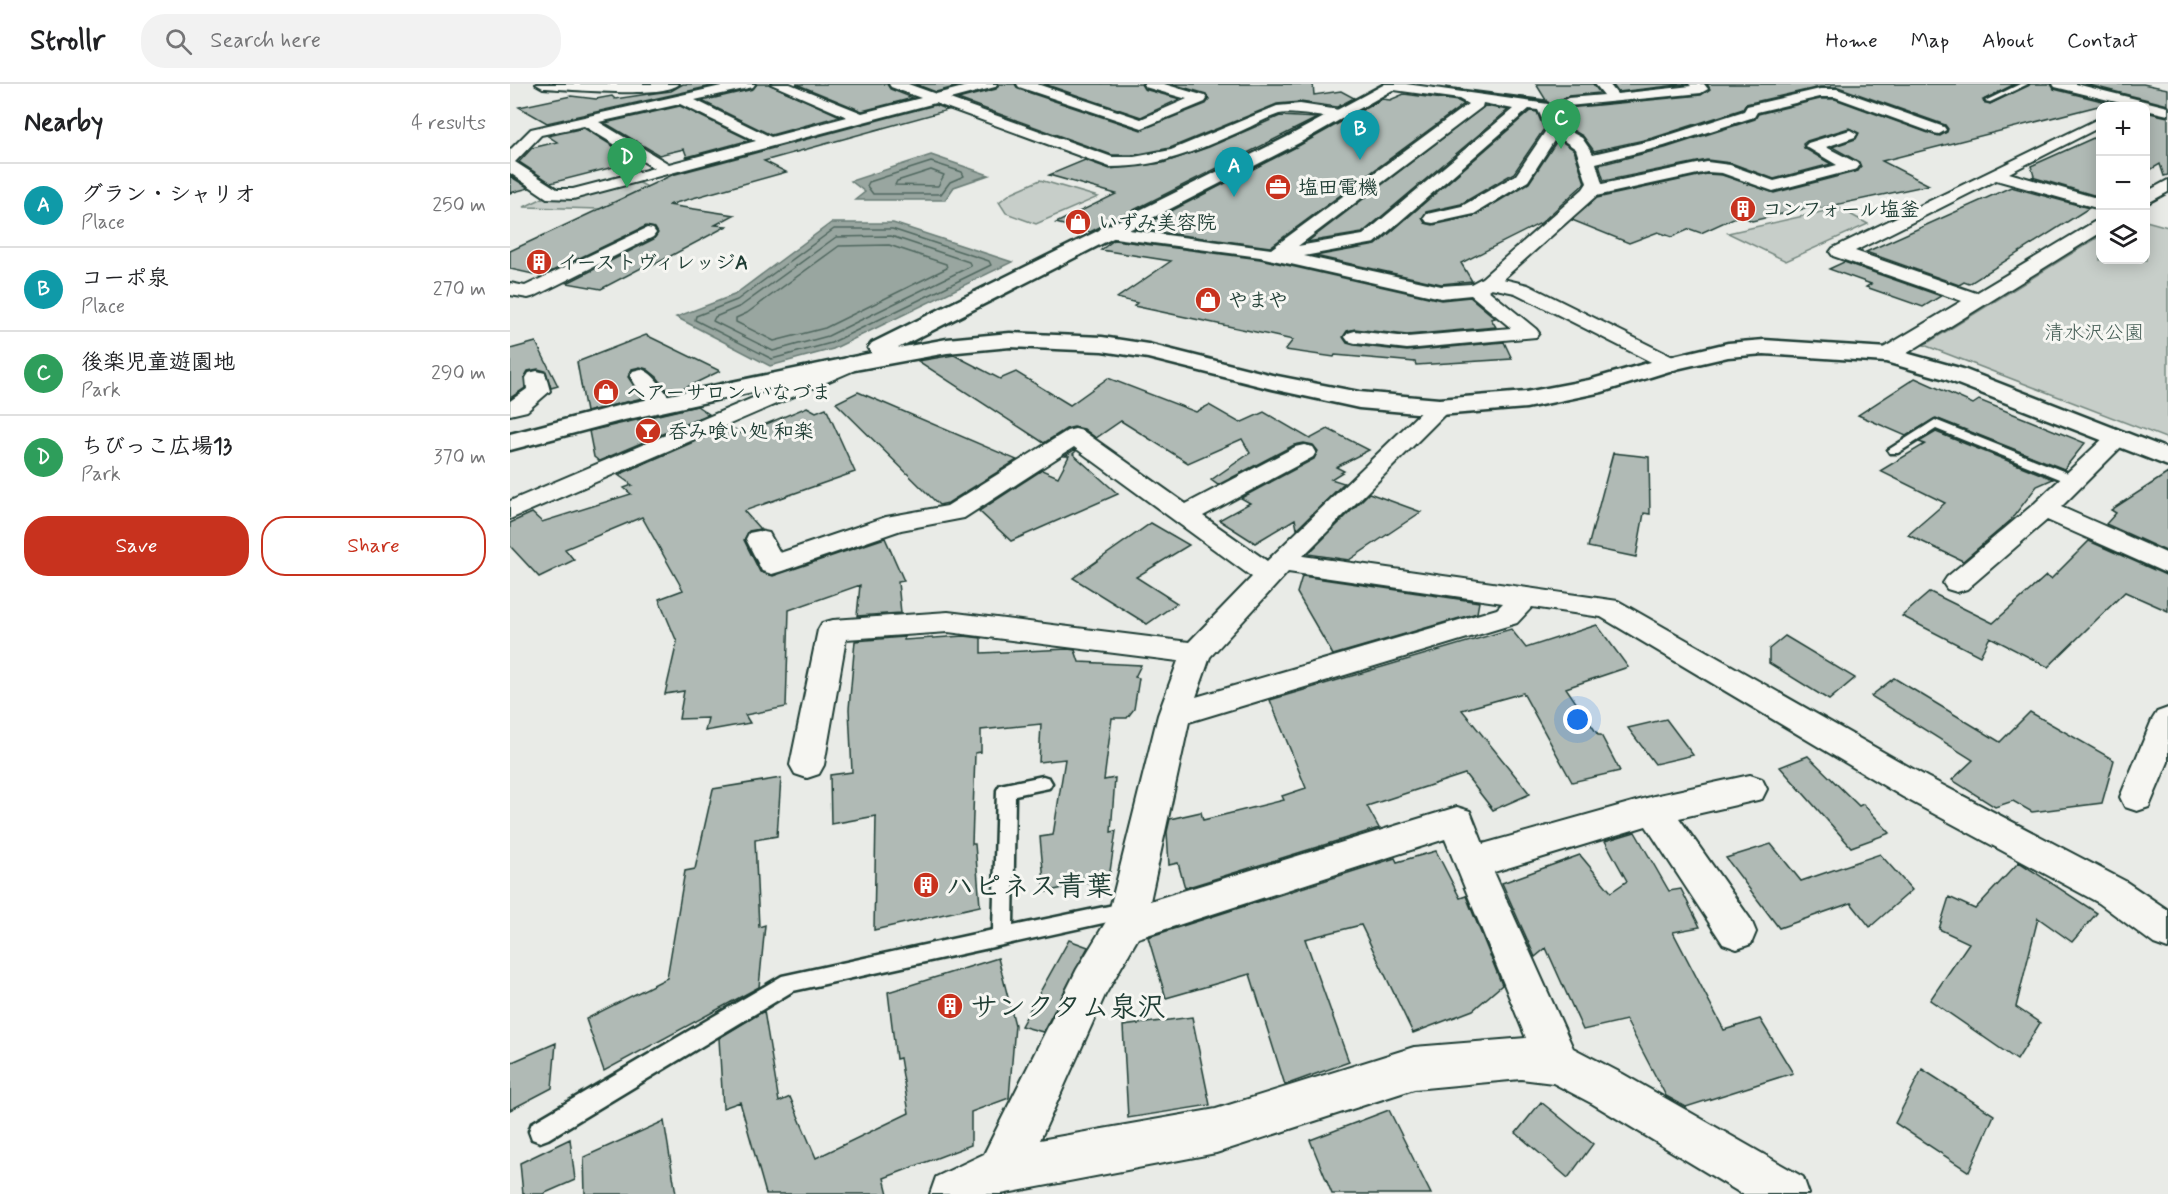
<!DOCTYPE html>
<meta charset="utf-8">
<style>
:root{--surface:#fff;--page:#f2f2f2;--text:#202124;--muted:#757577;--line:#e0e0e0;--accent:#c8321e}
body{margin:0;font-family:Mynerve,"Klee One",sans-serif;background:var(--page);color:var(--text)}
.controls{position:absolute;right:18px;top:18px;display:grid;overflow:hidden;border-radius:12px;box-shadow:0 3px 15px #0003}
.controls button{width:54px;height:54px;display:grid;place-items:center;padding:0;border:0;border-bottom:2px solid var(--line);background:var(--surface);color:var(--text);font:30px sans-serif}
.you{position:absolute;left:1068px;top:636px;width:21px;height:21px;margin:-15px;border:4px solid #fff;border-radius:50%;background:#1a73e8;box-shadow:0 0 0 9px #1a73e833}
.badge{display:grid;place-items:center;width:39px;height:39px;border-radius:50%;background:var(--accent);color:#fff;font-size:20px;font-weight:700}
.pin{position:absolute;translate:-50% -50px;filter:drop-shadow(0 2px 3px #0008)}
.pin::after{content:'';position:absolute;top:32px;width:21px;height:18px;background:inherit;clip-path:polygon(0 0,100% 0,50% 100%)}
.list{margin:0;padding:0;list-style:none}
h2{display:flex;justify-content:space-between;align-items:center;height:78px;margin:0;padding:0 24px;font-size:26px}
h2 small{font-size:20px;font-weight:400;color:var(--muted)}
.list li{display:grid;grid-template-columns:39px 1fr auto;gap:18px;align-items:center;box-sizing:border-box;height:84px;padding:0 24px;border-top:2px solid var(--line)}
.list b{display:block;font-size:22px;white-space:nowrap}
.list p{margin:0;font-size:20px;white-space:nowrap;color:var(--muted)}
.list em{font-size:20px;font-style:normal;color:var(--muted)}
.actions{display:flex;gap:12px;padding:18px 24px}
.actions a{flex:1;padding:14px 0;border:2px solid var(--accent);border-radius:24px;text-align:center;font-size:21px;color:var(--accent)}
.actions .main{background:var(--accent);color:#fff}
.icon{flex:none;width:33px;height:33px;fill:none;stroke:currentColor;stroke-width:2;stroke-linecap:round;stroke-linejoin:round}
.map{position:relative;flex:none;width:1658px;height:1110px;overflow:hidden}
header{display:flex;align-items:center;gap:36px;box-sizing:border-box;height:84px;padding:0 30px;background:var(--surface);border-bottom:2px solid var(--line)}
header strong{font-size:28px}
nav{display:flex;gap:33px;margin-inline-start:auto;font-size:21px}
.search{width:420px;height:54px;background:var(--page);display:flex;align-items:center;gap:15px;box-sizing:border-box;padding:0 21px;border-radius:24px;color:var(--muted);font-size:22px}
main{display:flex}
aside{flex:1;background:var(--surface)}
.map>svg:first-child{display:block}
.green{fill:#c7cec9;stroke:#73867e;stroke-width:1.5}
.water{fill:#99a6a0;stroke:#687c75;stroke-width:1.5}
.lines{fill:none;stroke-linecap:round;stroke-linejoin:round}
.shore{stroke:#50675f;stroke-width:1.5}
.building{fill:#b0bab5;stroke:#1f3d34;stroke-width:1.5}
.lane-casing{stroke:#1f3d34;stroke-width:5}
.street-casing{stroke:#1f3d34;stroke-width:4}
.secondary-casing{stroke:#1f3d34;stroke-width:5}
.lane{fill:#f6f6f2;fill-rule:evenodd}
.street{fill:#f6f6f2;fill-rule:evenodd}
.secondary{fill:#f6f6f2;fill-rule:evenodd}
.labels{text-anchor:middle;stroke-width:6;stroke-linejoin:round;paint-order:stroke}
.far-poi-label{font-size:20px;font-weight:bold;fill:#1f3d34;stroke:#f6f6f2;text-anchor:start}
.far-park-label{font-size:20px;fill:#415a52;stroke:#f6f6f2}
.near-poi-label{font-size:28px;font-weight:bold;fill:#1f3d34;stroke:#f6f6f2;text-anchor:start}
</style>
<header>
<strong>Strollr</strong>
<div class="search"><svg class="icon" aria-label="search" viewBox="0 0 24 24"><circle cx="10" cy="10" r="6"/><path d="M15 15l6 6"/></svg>Search here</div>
<nav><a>Home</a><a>Map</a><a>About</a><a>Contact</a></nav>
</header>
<main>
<aside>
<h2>Nearby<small>4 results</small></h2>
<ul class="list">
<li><span class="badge" style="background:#0f9aa8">A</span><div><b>グラン・シャリオ</b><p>Place</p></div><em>250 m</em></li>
<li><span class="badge" style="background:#0f9aa8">B</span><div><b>コーポ泉</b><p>Place</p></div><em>270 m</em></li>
<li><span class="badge" style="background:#2e9e5b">C</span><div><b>後楽児童遊園地</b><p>Park</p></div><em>290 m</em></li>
<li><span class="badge" style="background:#2e9e5b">D</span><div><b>ちびっこ広場13</b><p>Park</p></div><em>370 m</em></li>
</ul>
<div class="actions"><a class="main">Save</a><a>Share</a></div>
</aside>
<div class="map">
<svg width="1658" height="1110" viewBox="0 0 1658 1110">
<rect width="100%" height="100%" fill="#e9ebe7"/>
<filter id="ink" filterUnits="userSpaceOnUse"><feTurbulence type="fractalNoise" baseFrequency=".0167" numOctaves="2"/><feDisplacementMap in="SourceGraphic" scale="12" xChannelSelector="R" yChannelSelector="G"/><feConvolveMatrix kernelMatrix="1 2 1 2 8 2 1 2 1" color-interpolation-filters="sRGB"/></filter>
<g filter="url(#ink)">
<path class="green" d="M124,96L166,118L128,126L14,123L35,113L66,112Z
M530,96L588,113L526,140L496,129L489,118L503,108Z
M1329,124L1358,140L1276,177L1218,149Z
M1636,137L1658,143V355L1414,261L1590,152V176H1636Z"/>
<path class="water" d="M421,71L479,91L444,103L435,116H345L355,108L341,97Z
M321,139H383L502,178L323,265L260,282L166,233L224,211Z"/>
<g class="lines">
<path class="shore" d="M421,78L452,88L454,92L440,98L431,110H363L357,102L359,98Z
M421,86L434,91L428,102L385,101L387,97Z
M324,145H382L479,177L481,181L321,259L262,275L185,236L186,232L227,216Z
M381,152L459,178L461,182L318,252L263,267L203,237L205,233L231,222L326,153Z
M379,161L436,180L437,184L315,244L264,257L226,238V234L237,229L329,162Z"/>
</g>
<path class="building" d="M173,0H210L37,39L9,23L61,12L86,15L102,12L105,15L145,9L161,7Z
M247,0H259L330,32L261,51L192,17L243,5Z
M286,0H377L380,5L403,14L352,27Z
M405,0H456L426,8Z
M489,0H505L508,5L631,46L696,20L699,16L696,10L662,0H803L804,11L831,7L844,14L827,23L790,18L767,20L660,64L624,71H602L448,15L486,5Z
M534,0H631L634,5L670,15L631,33Z
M1026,0H1083L1090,9L1058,12L1050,16V20L1058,24L1191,11L1200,5L1197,0H1505L1473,16L1480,20L1520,0H1541L1544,5L1600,19L1372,77L1419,101L1311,124L1306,122L1242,137L1230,131L1191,149L1180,145L1162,153L1148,148L1119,159L1062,136L1087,114L1197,90L1212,91L1264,109L1348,87L1351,83L1349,78L1322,63L1346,55L1349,49L1339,44L1297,57L1293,60L1294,64L1321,80L1264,95L1221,79L1197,76L1094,97L1089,81L1155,64L1245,35L1248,30L1310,15H1325L1424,51L1430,52L1437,48L1438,45L1435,41L1328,3H1310L1236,20L1233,25L1143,54L1084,67L1073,52L1052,40L1038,18L935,3L1036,16Z
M1102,0H1177L1108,8Z
M1575,0H1633L1658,5V21Z
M894,10L948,17L954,20L760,163L626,145L790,61L872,15L880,16Z
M425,21L438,26L254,77L276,88L158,121L224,131L205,141L217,142L138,184L133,183L91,205L57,199L144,155L148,149L145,144L136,142L32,192L0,185V167L162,91Z
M170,22L240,56L177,73L174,65L149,71L95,39Z
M975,22L998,26L852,149L797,158Z
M1020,27L1027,28L1034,45L1004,89L951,120L916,128L912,134L915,139L923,141L964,132L1019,99L1048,55L1064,66L1075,99L1031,139L951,179L962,197L931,200L805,172L866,161Z
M1635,28L1658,33V91L1654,92L1650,80L1635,89V47H1638Z
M770,32L807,34L580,148L546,139L606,110L539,91L575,76L600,85L653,79L699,63Z
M74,44L127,77L41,99L9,78L22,64L47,58L38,52Z
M1590,51V113L1522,93L1524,92L1521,82Z
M0,92L19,104L0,109Z
M1501,103L1579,124L1459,200L1454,198L1449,201L1356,168Z
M604,156L750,175L931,216L960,213L984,233L985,234L981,235L986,243L897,251L845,245L837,247L833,253L837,259L844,261L897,267L994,258L1002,275L906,281L905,278L825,271L824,273L775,266L783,256L624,222L627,219L607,214L661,177L591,166Z
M1334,178L1431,212L1413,223L1356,203L1361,200L1319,185Z
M136,251L210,287L169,307L159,309L147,293L137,285L130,283L122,285L118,293L132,314L76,328L67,278Z
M26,258L48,302L41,304L36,287L28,285L18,287L14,294L15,304L0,314V265Z
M444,271L490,295L506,288L560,321L598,294L686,328L699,321L730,339L754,328L800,355L818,345L859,366L826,383L834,387L821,395L834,399L787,445L785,435L745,459L709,436L740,419L731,414L804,375L808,367L803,361L794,359L784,361L708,401L701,396L740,369L732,355L678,379L611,337L586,354L574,345L564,343L556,345L534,359L408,277Z
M1405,294L1463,320L1469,316L1575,359L1554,385L1426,334L1396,352L1348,331Z
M348,308L507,376L438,419L429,421L326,319Z
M187,322L199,330L89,377L84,373L79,347Z
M297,323L306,328L316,324L345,388L234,427L250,445L239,447L234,456L250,488L263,492L375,454L394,497L388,498L391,529L347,532L350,501L279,526L276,623L235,631L240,639L195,647L198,634L169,635L174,607L155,610L167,558L149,515L173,506L132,433L55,465L64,476L29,493L0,462V439L22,429L32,438L121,410L114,404L122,401L108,391L220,342L232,350Z
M1426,348L1543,395L1527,402L1500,437L1453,477L1398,451L1435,419L1370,387L1415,360L1409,358Z
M564,366L566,367L563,370L608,410L501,457L469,427L532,386L548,393L559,372H555Z
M1103,369L1139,373L1140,430L1134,429L1126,473L1078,463Z
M1658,389V468L1596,440L1606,429L1601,426Z
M859,409L911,428L839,476L798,470Z
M641,439L679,461L626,493L667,519L637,540L563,494Z
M1579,457L1658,492V527L1615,508L1538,583L1480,553L1470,572L1392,532L1420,508L1483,539L1536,492L1541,495Z
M792,492L969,518L967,529L823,571L787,509Z
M1087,541L1118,583L1056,604L1088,651H1091L1110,687L1062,698L1013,609L952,626L1020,710L983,726L955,690L857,722L869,744L675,804L668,779L659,781L657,748L660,735L691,728L693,736L774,716L772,712L796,704L760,616L1001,545L1016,564Z
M454,552L471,554V569L558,565L565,566L569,578L631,581L625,593L629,594L624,625L617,634H602L594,696L605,694L601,748L606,747L599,794L535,808L530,753L543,751L555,675L529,678L531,640L471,646V668L465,669L462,760H465L470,822L364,846L366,732L321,740L320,691L342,688L339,625L345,557L394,553V556Z
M1275,552L1345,594L1319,616L1259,579V565Z
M1384,594L1490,658L1520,628L1604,676L1592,719L1522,728L1503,717L1485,723L1442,696L1463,676L1361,612Z
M1156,635L1183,671L1145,680L1118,644Z
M1298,672L1349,722L1353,720L1380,749L1341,763L1270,683Z
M271,694L267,752L245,756L249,843L255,841L249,903L94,987L76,935L157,894L175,787L185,785L203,705Z
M1125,748L1159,807L1171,805L1190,843L1163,848L1214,946L1250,935L1283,989L1176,1023L1156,1012L1116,936L1073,946L1036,864L1025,873L992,799L1070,771L1101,808L1117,797L1095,757Z
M1261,760L1291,797L1370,770L1402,806L1360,843L1341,819L1269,844L1216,774Z
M926,767L950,814L956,812L992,901L963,926L903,949L851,841L795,855L839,978L775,1001L740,890L656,914L638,853L885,774L887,778Z
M1509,778L1587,829L1562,858L1528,834L1506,923L1530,939L1507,976L1420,916L1459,859L1429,845L1439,813L1465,825Z
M559,856L578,863L533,948L511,942Z
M488,874L505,941L499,1014L461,1028V1061L374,1094L378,1110H256L230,1018L213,1024L209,954L254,927L269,1018L280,1013L306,1074L399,1029L390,974L386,975L378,908Z
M682,933L700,1021L618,1034L613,942Z
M46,959L42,1004L0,1026V979Z
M1412,985L1484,1031L1459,1088L1385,1039Z
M1031,1018L1083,1060L1058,1094L1006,1049Z
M879,1026L921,1110H822L800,1056Z
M154,1037L166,1110H75L74,1073Z
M60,1055L65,1096L33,1110H13L10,1079Z"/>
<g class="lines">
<g class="lane-casing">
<path id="lane" d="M1510,0H1518L1480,18L1475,17Z
M1425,336L1568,393L1570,396L1564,400L1560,399L1426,345L1388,369H1380L1378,366Z
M533,692L539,694L542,699L539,704L505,711L503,842L618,818L625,820L628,826L625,832L283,907L38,1055L30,1058L22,1055L19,1047L22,1039L272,892L483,846L487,706L490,701Z"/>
</g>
<g class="street-casing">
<path id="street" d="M26,0H169C153,15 58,5 33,4Z
M220,0H245L243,3L185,16L261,53L337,33L261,0H280L352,29L411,14L381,3L379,0H398L426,10L465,0H487L485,3L440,15L602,73H624L661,66L767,22L790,20L829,26L836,30C828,39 786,26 769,30C757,34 744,41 731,47C685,67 652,83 600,83L425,19L63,115L37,114L0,89V66L21,45ZM170,20L246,57L159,80L89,38ZM74,42L144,84L63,105H47L5,78L31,51Z
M507,0H527L631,35L677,15L635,3L633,0H654L695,12L697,15L695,18L632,44L509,3Z
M877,0H896L1038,20L1050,42L1072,54L1083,70L1144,56L1234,27L1237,22L1310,5H1327L1434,43L1436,46L1429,50L1424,49L1325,13H1310L1247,28L1244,33L1154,62L1086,79L1092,100L1197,78L1220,81L1264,97L1327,81L1295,62L1298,59L1340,46L1347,50L1345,53L1316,63L1347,79L1349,82L1347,85L1263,107L1212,89L1197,88L1086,112L993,195L1018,201L1167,275L1170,280L1167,285L1159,287L1005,209L981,204L978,206L1026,245L1029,249L1026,253L897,265L845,259L838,257L835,253L838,249L845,247L897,253L1001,244L961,211L931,214L750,173L597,153L591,152L588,148L591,144L597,143L761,165L958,20L949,15L877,5ZM973,19L1003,25L853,151L788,162L972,23ZM1019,25L1028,26L1037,45L1006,91L952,122L917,130L914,134L917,138L923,139L964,130L1018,97L1047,52L1066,65L1077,99L1073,105L972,194L961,200L931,202L794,172L865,159Z
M1085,0H1099L1107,10L1181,2L1179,0H1194L1198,5L1191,9L1058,22L1051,18L1058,14L1094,11Z
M1543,0H1566L1658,23V31L1636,26V22H1623L1545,3Z
M1590,34V43L1499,89L1590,115V125L1486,96L1345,167L1466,209L1584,138L1590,137V149L1386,276L1378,277L1370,276L1367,271L1370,266L1452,217L1323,172L1320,168L1323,164Z
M1658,96V108L1636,120V108Z
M137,144L143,145L146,149L143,153L25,212L18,214L0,211V199L15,202Z
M339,273L347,275L350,280L347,285L0,435V417Z
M131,285C145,289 155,308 163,320L160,325C140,330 130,307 120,292L123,287Z
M27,287L35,289L40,307L17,327L0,331V317L17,305L16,294L19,289Z
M929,316L937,318L941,323L937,328L793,472L1108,517L1417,693L1615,797L1658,826V865L1644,860L1589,819L1393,713L1091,533L1022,523L1007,539L679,638L640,817L947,723L960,727L973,760L1144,712L1240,691L1252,695L1257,705L1252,715L1169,734L1241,836L1246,848L1241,860L1227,865L1213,860L1136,742L984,788L1063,964L1113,990L1293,1093L1299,1110H1232L1083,1020L1043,999L1011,995L904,1005L706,1069L491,1110H420L426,1093L474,1070L567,885L597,836L648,631L668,577L438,548L336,555L314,681L309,690L297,694L285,690L280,681L308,546L312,539L323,536L438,528L679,558L742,493L564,363L454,434L391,446L272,487L262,490L252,487L236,455L239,449L249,447L259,449L270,469L376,433L437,422L557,347L565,345L573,347L676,420L785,363L794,361L803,363L806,368L803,373L693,432L757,477L921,318ZM778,488L993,519L987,525L686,613L700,573ZM935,755L1016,954L904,963L706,1025L530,1056L595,911L628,854Z
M1607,347L1615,349L1619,354L1615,359L1551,423L1658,470V490L1537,436L1457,505L1447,508L1437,505L1433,499L1437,493L1525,419L1599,349Z
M1658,624V678L1639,723L1627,727L1615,723L1610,713L1642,636L1647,628Z"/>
</g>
<g class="secondary-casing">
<path id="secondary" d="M875,0H893L789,59L388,264L437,255L500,249L592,253L638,260L762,291L849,308L929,315L1016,308L1079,296L1151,275L1218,259L1254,256L1378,264L1453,285L1658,365V382L1435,295L1376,278L1254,270L1218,273L1166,285L1092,308L1016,324L929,331L849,324L762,305L638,274L592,267L500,263L437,269L339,287L114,336L0,366V350L111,321L362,269L358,264L362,259L777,53Z"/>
</g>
<use href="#lane" class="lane"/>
<use href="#street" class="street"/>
<use href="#secondary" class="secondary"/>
</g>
</g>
<defs>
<g id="office-disc" transform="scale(1.35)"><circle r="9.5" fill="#c8321e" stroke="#f6f6f2"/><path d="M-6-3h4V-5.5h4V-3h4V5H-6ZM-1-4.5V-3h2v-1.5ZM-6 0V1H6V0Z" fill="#fff"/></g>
<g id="building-disc" transform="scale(1.35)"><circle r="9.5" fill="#c8321e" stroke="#f6f6f2"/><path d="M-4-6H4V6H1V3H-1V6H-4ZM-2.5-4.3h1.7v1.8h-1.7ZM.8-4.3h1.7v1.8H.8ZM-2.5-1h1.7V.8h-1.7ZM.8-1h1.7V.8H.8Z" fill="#fff"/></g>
<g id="shop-disc" transform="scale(1.35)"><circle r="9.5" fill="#c8321e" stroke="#f6f6f2"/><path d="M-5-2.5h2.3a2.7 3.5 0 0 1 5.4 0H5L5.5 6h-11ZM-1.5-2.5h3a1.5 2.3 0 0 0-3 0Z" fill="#fff"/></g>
<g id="bar-disc" transform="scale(1.35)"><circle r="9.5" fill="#c8321e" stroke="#f6f6f2"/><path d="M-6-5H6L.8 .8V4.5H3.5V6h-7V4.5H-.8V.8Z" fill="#fff"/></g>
</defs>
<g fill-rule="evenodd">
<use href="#office-disc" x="768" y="103"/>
<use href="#building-disc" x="1233" y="125"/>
<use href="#shop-disc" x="568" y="138"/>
<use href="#building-disc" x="29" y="178"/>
<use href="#shop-disc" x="698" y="216"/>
<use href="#shop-disc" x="96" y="308"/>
<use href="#bar-disc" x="138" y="347"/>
<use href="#building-disc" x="416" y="801"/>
<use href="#building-disc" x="440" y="922"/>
</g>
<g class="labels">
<g class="far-poi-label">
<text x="788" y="110">塩田電機</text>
<text x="1252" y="132">コンフォール塩釜</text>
<text x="588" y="145">いずみ美容院</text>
<text x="48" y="185">イーストヴィレッジA</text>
<text x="718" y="223">やまや</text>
<text x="116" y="315">ヘアーサロン いなづま</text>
<text x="158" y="354">呑み喰い処 和楽</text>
</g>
<g class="far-park-label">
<text x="1584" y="255">清水沢公園</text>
</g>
<g class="near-poi-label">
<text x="436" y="811">ハピネス青葉</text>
<text x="460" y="932">サンクタム泉沢</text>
</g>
</g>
</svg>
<div class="controls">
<button>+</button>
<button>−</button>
<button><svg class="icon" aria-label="layers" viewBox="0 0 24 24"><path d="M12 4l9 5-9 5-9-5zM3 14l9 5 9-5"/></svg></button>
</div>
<div class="you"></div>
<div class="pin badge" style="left:724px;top:113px;background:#0f9aa8">A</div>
<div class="pin badge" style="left:850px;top:76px;background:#0f9aa8">B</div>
<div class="pin badge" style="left:1051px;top:65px;background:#2e9e5b">C</div>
<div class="pin badge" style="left:117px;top:104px;background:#2e9e5b">D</div>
</div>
</main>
